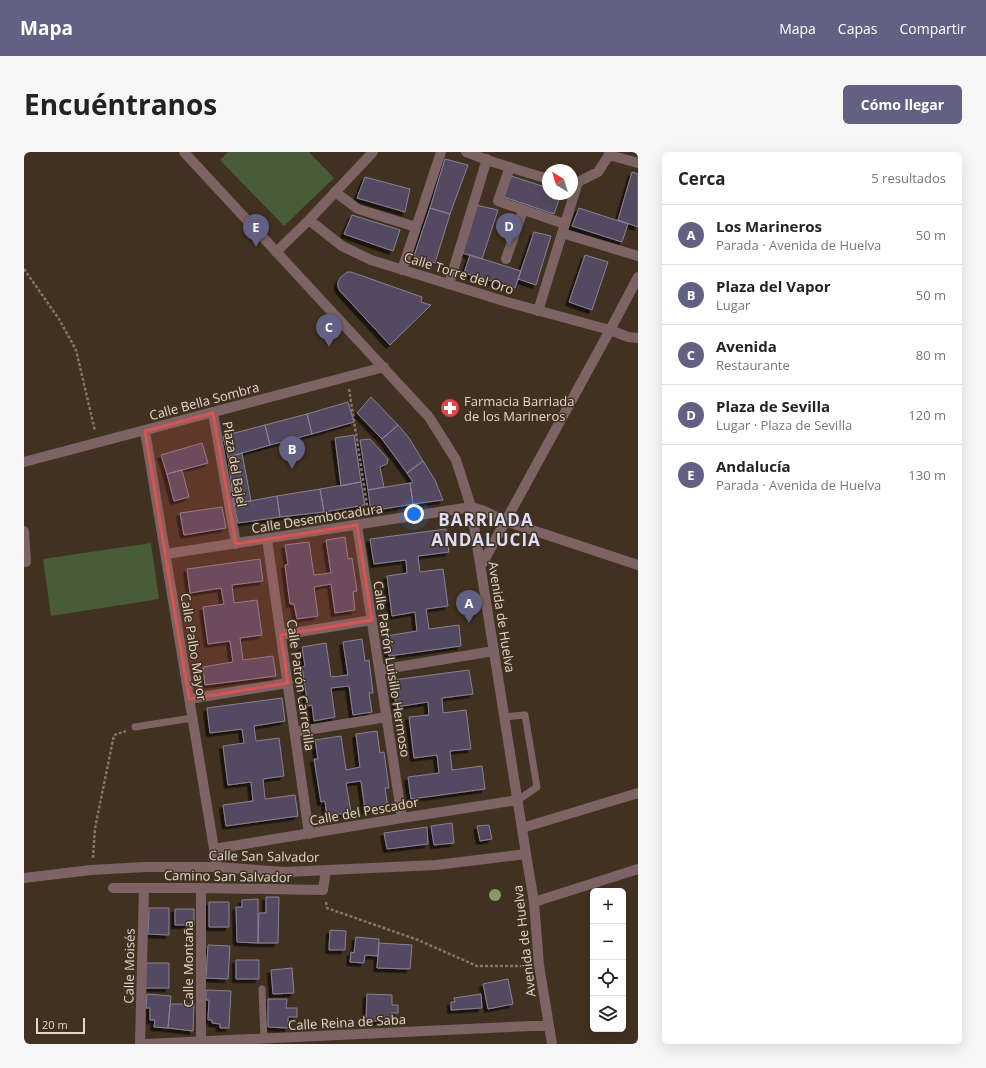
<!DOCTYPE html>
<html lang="es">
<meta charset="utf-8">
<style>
:root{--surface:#fff;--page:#f6f6f6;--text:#222;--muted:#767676;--line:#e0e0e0;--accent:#626183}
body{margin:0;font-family:"Open Sans",sans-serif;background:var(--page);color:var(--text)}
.controls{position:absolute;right:12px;bottom:12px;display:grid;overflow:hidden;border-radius:6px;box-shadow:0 4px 16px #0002}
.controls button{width:36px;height:36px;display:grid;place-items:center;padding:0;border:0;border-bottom:1px solid var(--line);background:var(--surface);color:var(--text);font:20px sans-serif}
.compass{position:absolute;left:518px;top:12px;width:36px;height:36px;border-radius:50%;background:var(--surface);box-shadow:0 4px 16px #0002;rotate:322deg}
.scale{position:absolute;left:12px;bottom:10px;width:49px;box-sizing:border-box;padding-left:4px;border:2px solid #e1d7cd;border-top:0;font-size:11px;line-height:14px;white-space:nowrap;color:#e1d7cd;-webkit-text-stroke:3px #413120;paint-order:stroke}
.you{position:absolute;left:390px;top:362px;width:14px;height:14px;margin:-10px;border:3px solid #fff;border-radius:50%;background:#1a73e8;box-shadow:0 0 0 6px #1a73e833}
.badge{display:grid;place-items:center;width:26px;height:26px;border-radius:50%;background:var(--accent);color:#fff;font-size:13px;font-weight:700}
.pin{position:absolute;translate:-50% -33px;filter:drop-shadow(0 1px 2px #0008)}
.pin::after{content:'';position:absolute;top:21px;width:14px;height:12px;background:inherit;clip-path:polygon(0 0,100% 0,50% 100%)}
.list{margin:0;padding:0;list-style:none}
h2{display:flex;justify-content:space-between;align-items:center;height:52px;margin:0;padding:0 16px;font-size:17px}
h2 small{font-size:13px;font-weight:400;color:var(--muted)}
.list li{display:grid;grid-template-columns:26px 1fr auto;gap:12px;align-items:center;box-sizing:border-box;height:60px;padding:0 16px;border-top:1px solid var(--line)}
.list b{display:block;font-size:15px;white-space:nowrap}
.list p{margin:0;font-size:13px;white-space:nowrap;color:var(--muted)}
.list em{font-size:13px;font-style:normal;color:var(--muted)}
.icon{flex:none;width:22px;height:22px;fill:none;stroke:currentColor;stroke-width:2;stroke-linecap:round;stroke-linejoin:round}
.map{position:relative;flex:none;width:614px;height:892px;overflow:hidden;border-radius:6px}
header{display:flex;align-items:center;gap:24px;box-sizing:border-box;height:56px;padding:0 20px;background:var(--accent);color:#fff}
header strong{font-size:19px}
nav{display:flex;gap:22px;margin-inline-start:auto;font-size:14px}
.intro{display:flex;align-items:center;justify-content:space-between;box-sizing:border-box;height:96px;padding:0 24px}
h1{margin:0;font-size:28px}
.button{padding:10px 18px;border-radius:6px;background:var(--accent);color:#fff;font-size:14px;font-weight:700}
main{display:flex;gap:24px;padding:0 24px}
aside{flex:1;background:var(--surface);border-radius:6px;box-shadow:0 4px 16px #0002}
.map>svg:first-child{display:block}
.green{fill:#485c39}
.building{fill:#524a60;stroke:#898198;filter:url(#shadow)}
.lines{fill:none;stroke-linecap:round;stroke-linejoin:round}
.path{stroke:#847668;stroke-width:2.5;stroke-dasharray:3 2;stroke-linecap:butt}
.service{stroke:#7d6364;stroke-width:7}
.pedestrian{stroke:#7d6364;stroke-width:10}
.minor{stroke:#7d6364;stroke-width:10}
.tertiary{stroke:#7d6364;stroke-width:10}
.tree{fill:#889969}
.marked{fill:#d95451;fill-opacity:0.2;stroke:#d95451;stroke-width:3;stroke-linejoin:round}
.labels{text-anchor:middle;stroke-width:3;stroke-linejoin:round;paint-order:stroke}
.street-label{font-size:13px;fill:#e1d7cd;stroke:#413120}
.poi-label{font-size:13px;fill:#e1d7cd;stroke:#413120;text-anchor:start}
.district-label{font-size:17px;font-weight:bold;letter-spacing:1px;fill:#dedefb;stroke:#413120}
</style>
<header>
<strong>Mapa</strong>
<nav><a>Mapa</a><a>Capas</a><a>Compartir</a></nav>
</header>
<div class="intro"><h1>Encuéntranos</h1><a class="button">Cómo llegar</a></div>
<main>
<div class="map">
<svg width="614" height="892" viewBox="0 0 614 892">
<defs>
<filter id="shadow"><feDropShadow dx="-3.5" dy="3.5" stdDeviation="0" flood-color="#0009"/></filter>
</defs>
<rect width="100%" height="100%" fill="#413120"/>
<path class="green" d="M204,0H285L310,26L260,74L196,8Z
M127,391L135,447L27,464L19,407Z"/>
<path class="building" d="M421,7L444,13L426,62L406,56Z
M608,20L614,22V75L594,68Z
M487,24L524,36V42H537L530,62L480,45Z
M341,25L386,37L381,60L333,46Z
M452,53L474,58L458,107L438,101Z
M406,56L426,62L411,111L390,104Z
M555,56L604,72L598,90L548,74Z
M328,63L376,78L369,99L320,82Z
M510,80L527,84L512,133L494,127Z
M446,103L497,119L491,136L440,121Z
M561,103L584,110L568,158L545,150Z
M323,120H327L398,145L397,150L407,153L366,193L316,139L314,135V130L316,126Z
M347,245L374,273L358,287L333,261Z
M324,250L330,270L288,282L283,262Z
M283,262L288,282L246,293L241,273Z
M241,273L246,293L204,305L199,284Z
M374,273L385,286L399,309L383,321L358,287Z
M330,283L337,330L317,334L311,286Z
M346,287L364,307L363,312L356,315L360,335L344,338L336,288Z
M178,291L184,311L143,322L137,303Z
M218,301L227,349L210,352L204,305Z
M399,309L411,328L419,348L389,352L386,331L389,330L383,321Z
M158,318L165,345L150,349L143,322Z
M337,330L341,353L300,360L296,337Z
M386,331L389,352L347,359L344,338Z
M296,337L300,360L256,365L253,344Z
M253,344L256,365L214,371L210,352Z
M198,355L202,376L160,383L156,361Z
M422,377L425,400L394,404L396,420L419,417L424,454L402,457L405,477L435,473L437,494L365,504L362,484L393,479L391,460L368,464L363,424L383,421L382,408L350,412L346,387Z
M321,385L324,407L328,406L333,439L329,440L331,458L311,461L307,432L290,435L294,464L273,467L270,452H266L261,413L264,412L261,393L285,390L290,423L307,421L302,388Z
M236,407L239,429L208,433L210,451L233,448L238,483L216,486L219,508L249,504L252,524L181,533L179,515L209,510L206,489L184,492L179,455L200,452L197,436L166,441L163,417Z
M338,487L341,509L345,508L349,541H345L348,560L329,563L325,534L307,536L311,565L290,569L288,553L284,554L278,515L281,514L278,495L302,491L307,525L324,523L319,490Z
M445,518L449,542L418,546L419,561L442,558L447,597L426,599L428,618L458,614L461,637L387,647L384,625L415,621L413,603L390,606L385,565L405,563L404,550L372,555L369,528Z
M258,546L261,569L230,574L232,589L255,586L260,624L239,627L241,647L271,643L274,664L202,674L199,653L229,649L227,630L204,633L199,594L220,591L218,577L186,581L183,556Z
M353,579L356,601L360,600L365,636H361L364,655L341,658L337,629L322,631L327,660L303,664L301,649L297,650L290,607H294L291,588L317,584L322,618L336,615L332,582Z
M428,671L430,691L410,693L407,674Z
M465,673L468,687L456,689L453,674Z
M403,675L404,692L363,697L360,681Z
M242,745H255L254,791H234L235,761H242Z
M234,747V791L213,790L212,755H218V748Z
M185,750H205V775H185Z
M125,756H145V783L124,782Z
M151,757H170V773H151Z
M306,778L322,779L321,798H305Z
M332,785L355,787L354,804L341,803L340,811L326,810L327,800L330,801Z
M355,791L388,793L386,817L353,816Z
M184,793L206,794L204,827L182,826Z
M212,808H235V827H212Z
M122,811H145V836H121Z
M268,816L270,841L249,842L247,818Z
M484,827L489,852L464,857L459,832Z
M182,838L207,839L205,876H196V872L188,871V868H184L185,848H182Z
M123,842L147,844L144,876L130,875L131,868H126V856H122Z
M343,842L368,843V853H374V861H367L368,869H342Z
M457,842L458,856L427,858V850H431L430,846Z
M244,847H263L262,856H273V865H264V876L244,875Z
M146,852H170L169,879L144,876Z"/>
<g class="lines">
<path class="path" d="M0,117L35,167L52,198L71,279
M325,237L344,359
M69,706L71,676L90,583L102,579
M302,750L303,756L394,788L453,814H503"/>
<path class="service" d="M480,565L501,563L513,635L494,648
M111,575L168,566
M238,837L240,887"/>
<path class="pedestrian" d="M486,15L474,49L541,72
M311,40L334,57L392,75
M538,81L614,104
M482,107L499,58
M378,118L417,0
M425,132L463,7
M514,159L554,30
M189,261L212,392"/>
<path class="minor" d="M442,0L469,10L524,27
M585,3L614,11
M548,30H554L574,20L585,3V0
M285,68L318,94L347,108L483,150L586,178L604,185L614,186
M252,100L285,68L349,0
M121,279L193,715
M0,310L360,215
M333,373L378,666
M0,379L2,410
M243,387L285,682
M142,402L447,355L458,358L481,369L614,413
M257,483L348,468
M355,518L470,499
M165,547L264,531
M271,580L363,565
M190,697L378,666L494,648
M0,726L67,718L121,715H193L261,720L412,713L502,702
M89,736H177L299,738L302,718
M510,750L614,717
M177,889V736
M116,892L120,736
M122,892L508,874H525"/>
<path class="tertiary" d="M160,0L405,265L432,308L447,355L502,702L510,750L515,813L528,892
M457,414L586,178L614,125
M498,676L614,641"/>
</g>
<circle class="tree" cx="471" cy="743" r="6"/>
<path class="marked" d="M189,261L212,392L333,373L348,468L257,483L264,531L165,547L121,279Z"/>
<defs>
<g id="pharmacy-disc" transform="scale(1)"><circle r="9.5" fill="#e0444e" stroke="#413120"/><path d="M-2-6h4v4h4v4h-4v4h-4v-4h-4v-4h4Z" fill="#fff"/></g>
</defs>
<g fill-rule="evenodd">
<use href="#pharmacy-disc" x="426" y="256"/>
</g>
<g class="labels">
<g class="street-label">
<text transform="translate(435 121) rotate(17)" y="5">Calle Torre del Oro</text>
<text transform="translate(180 249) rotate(-15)" y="5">Calle Bella Sombra</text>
<text transform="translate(211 312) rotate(80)" y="5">Plaza del Bajel</text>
<text transform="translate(293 366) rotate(-9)" y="5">Calle Desembocadura</text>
<text transform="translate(478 465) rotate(81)" y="5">Avenida de Huelva</text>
<text transform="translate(170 495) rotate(81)" y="5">Calle Palbo Mayor</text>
<text transform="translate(368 517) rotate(81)" y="5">Calle Patrón Luisillo Hermoso</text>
<text transform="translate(277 533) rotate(82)" y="5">Calle Patrón Carrerilla</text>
<text transform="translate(340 659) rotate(-10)" y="5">Calle del Pescador</text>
<text transform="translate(240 704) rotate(1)" y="5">Calle San Salvador</text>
<text transform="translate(204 724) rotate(1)" y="5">Camino San Salvador</text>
<text transform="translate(500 789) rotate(-97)" y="5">Avenida de Huelva</text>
<text transform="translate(164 812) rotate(-90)" y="5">Calle Montaña</text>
<text transform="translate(105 814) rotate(-89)" y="5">Calle Moisés</text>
<text transform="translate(323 870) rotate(-3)" y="5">Calle Reina de Saba</text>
</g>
<g class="poi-label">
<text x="440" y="254">Farmacia Barriada<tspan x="440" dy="15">de los Marineros</tspan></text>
</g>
<g class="district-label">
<text x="462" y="374">BARRIADA<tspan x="462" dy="20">ANDALUCIA</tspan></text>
</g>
</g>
</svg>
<div class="controls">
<button>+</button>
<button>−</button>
<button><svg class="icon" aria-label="locate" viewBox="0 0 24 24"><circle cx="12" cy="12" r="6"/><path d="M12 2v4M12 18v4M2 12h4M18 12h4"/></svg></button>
<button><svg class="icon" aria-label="layers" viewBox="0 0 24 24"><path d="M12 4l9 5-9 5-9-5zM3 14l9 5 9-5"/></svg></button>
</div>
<svg class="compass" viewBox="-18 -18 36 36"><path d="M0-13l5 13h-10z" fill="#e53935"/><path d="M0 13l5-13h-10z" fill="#767676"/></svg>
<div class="scale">20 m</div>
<div class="you"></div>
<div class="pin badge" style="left:445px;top:471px">A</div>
<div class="pin badge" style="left:268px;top:317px">B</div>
<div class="pin badge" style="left:305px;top:195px">C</div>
<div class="pin badge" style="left:485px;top:94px">D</div>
<div class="pin badge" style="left:232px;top:95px">E</div>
</div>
<aside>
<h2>Cerca<small>5 resultados</small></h2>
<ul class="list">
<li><span class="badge">A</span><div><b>Los Marineros</b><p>Parada · Avenida de Huelva</p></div><em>50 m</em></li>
<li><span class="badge">B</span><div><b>Plaza del Vapor</b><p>Lugar</p></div><em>50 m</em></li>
<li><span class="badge">C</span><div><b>Avenida</b><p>Restaurante</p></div><em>80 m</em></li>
<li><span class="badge">D</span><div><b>Plaza de Sevilla</b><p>Lugar · Plaza de Sevilla</p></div><em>120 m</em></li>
<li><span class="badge">E</span><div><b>Andalucía</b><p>Parada · Avenida de Huelva</p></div><em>130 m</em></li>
</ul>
</aside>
</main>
